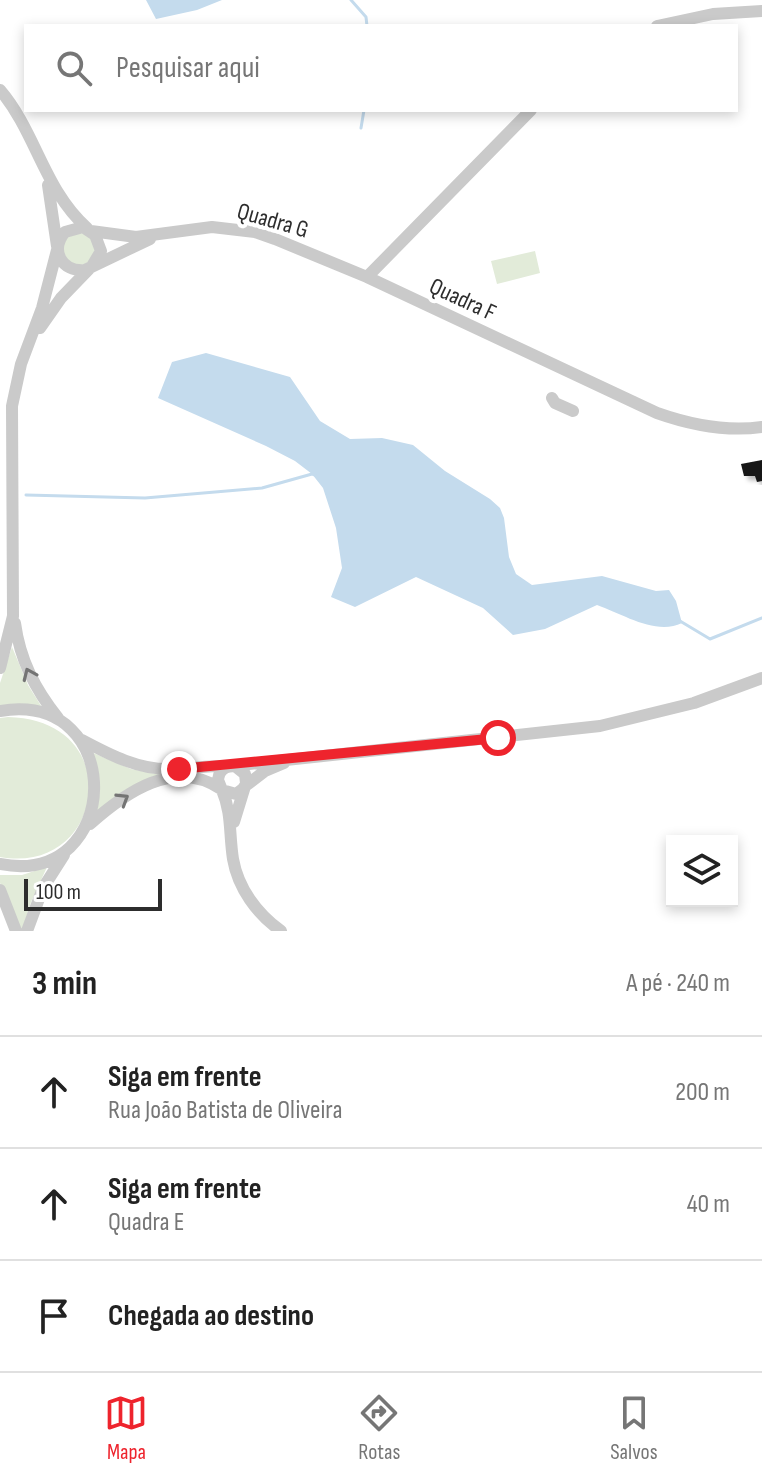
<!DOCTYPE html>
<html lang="pt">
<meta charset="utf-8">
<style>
:root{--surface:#fff;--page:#f6f6f6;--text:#222;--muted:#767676;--line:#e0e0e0;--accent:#ee242d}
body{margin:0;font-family:"Sofia Sans Condensed",sans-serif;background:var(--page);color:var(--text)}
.controls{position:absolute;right:24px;bottom:24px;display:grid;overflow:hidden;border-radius:0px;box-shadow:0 4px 12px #0003}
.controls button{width:72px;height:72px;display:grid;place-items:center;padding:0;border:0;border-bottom:2px solid var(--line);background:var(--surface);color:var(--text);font:40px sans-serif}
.scale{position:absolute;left:24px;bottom:20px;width:138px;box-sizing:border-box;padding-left:8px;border:4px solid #2d2d2d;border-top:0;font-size:22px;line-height:28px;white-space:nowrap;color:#2d2d2d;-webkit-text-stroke:6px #fff;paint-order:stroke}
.stop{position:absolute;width:24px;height:24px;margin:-18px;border:6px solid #ee242d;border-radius:50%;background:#fff}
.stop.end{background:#ee242d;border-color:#fff;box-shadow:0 2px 8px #0008}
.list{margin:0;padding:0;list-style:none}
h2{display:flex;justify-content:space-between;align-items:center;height:104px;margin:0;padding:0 32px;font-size:34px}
h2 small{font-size:26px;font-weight:400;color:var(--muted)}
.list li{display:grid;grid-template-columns:52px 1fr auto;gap:24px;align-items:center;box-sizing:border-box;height:112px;padding:0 32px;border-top:2px solid var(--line)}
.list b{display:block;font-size:30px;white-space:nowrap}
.list p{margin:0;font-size:26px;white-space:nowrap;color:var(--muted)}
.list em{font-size:26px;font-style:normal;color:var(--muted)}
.icon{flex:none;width:44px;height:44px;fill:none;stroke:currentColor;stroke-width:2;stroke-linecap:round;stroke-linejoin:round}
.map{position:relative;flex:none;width:762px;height:931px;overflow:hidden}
.search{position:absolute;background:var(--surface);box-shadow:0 4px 12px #0003;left:24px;right:24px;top:24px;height:88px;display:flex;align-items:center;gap:20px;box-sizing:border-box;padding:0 28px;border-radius:0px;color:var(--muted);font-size:30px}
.sheet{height:440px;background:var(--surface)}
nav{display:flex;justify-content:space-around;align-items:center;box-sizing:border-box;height:112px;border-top:2px solid var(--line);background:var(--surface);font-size:22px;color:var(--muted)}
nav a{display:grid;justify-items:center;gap:4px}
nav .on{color:var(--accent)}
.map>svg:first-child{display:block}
.green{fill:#e2ebd9}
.water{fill:#c4dbed}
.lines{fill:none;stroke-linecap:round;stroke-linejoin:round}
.stream{stroke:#c4dbed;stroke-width:3}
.building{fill:#141414;filter:url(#shadow)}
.minor{stroke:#cacaca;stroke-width:12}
.oneway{stroke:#747474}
.route{stroke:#ee242d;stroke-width:10}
.labels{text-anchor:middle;stroke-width:8;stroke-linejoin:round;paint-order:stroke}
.street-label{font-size:24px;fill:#2d2d2d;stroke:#fff}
</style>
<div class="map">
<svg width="762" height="931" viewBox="0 0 762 931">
<defs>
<filter id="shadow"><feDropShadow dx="4.5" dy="4.5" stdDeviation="2" flood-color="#0004"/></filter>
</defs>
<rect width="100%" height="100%" fill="#fff"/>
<path class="green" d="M63 249a16 16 0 1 1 32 0a16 16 0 1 1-32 0Z
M535,251L540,273L497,284L491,261Z
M12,647L28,685L43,709L18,704L0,707V683Z
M8,717C129,720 105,876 0,857V718Z
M91,752L131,769L161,775L96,812L100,782Z
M47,867L31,902L22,931L0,883V875H22Z"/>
<path class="water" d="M146,0H222L197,10L156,19Z
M206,353L290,377L320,421L350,439L382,438L413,445L445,471L490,499L500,508L504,518L509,557L516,574L532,585L602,576L656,591L669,590L676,601L682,623C656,636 623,614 597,605L545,629L513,635L483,608L416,577L355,607L331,597L342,568L336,528L323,488L312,474L295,461L266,446L158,398L172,362Z"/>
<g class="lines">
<path class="stream" d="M351,0L366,17L367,26
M361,128L364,110
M26,495L145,498L262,488L312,474L315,475
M680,621L710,639L762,618"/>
</g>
<path class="building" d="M762,460V481L757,482L755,476H744L741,464Z"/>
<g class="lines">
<path class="minor" d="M657,26L713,14L762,11
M0,90C36,132 44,190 87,228
M48,185L57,246
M91,231L136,237L212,227L255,232L275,239L367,277L657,413C691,425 726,432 762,427
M92,266L101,251L95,235L83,227L65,232C50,250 61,272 85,270L150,239
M367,277L531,110
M40,328L61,298L89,269
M552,398L555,403L573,411
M15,623C20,660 35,689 58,718
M0,668L13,616L12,406L21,364L42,308L57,250
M0,711C128,690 123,888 0,864
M82,740C110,755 139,770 171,769C191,769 210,765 229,766
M231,766L600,726L694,703L762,678
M244,787L265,771L284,763
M222,790C232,813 229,834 233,859C238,888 257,914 281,931
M234,822L246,783L245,774L235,766C225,766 219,770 218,780L222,790L236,794L244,788
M90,824C126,792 174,758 221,789
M0,890L16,931
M27,931L43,888L64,855"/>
</g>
<defs><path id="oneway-chevron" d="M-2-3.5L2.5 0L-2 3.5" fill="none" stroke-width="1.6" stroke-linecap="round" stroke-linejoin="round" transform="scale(2)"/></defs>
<g class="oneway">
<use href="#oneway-chevron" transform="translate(29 674) rotate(-114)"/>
<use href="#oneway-chevron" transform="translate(123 799) rotate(-32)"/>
</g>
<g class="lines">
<path class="route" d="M179,769L498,738"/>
</g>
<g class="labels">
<g class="street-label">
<text transform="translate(273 220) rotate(16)" y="8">Quadra G</text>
<text transform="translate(463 299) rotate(25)" y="8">Quadra F</text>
</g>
</g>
</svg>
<div class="controls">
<button><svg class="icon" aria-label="layers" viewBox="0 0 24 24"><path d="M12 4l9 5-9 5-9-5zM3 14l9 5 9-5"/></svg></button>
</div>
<div class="scale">100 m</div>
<div class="stop" style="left:498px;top:738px"></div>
<div class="stop end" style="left:179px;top:769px"></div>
<div class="search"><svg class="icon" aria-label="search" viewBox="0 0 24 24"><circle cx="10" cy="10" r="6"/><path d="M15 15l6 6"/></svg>Pesquisar aqui</div>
</div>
<section class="sheet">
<h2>3 min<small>A pé · 240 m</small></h2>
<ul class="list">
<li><svg class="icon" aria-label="ahead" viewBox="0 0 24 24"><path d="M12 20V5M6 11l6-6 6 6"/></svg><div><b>Siga em frente</b><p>Rua João Batista de Oliveira</p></div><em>200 m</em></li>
<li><svg class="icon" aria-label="ahead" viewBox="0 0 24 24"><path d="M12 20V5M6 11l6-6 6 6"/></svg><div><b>Siga em frente</b><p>Quadra E</p></div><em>40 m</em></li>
<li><svg class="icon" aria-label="arrive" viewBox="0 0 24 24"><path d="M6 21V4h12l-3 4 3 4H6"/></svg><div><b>Chegada ao destino</b></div></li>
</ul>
</section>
<nav>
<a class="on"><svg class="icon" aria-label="map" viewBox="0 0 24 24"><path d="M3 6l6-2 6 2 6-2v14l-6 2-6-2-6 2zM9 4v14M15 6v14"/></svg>Mapa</a>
<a><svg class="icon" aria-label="directions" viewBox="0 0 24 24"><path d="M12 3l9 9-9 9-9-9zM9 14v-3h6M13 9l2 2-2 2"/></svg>Rotas</a>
<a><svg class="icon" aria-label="saved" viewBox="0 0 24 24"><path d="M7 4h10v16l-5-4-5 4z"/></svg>Salvos</a>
</nav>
